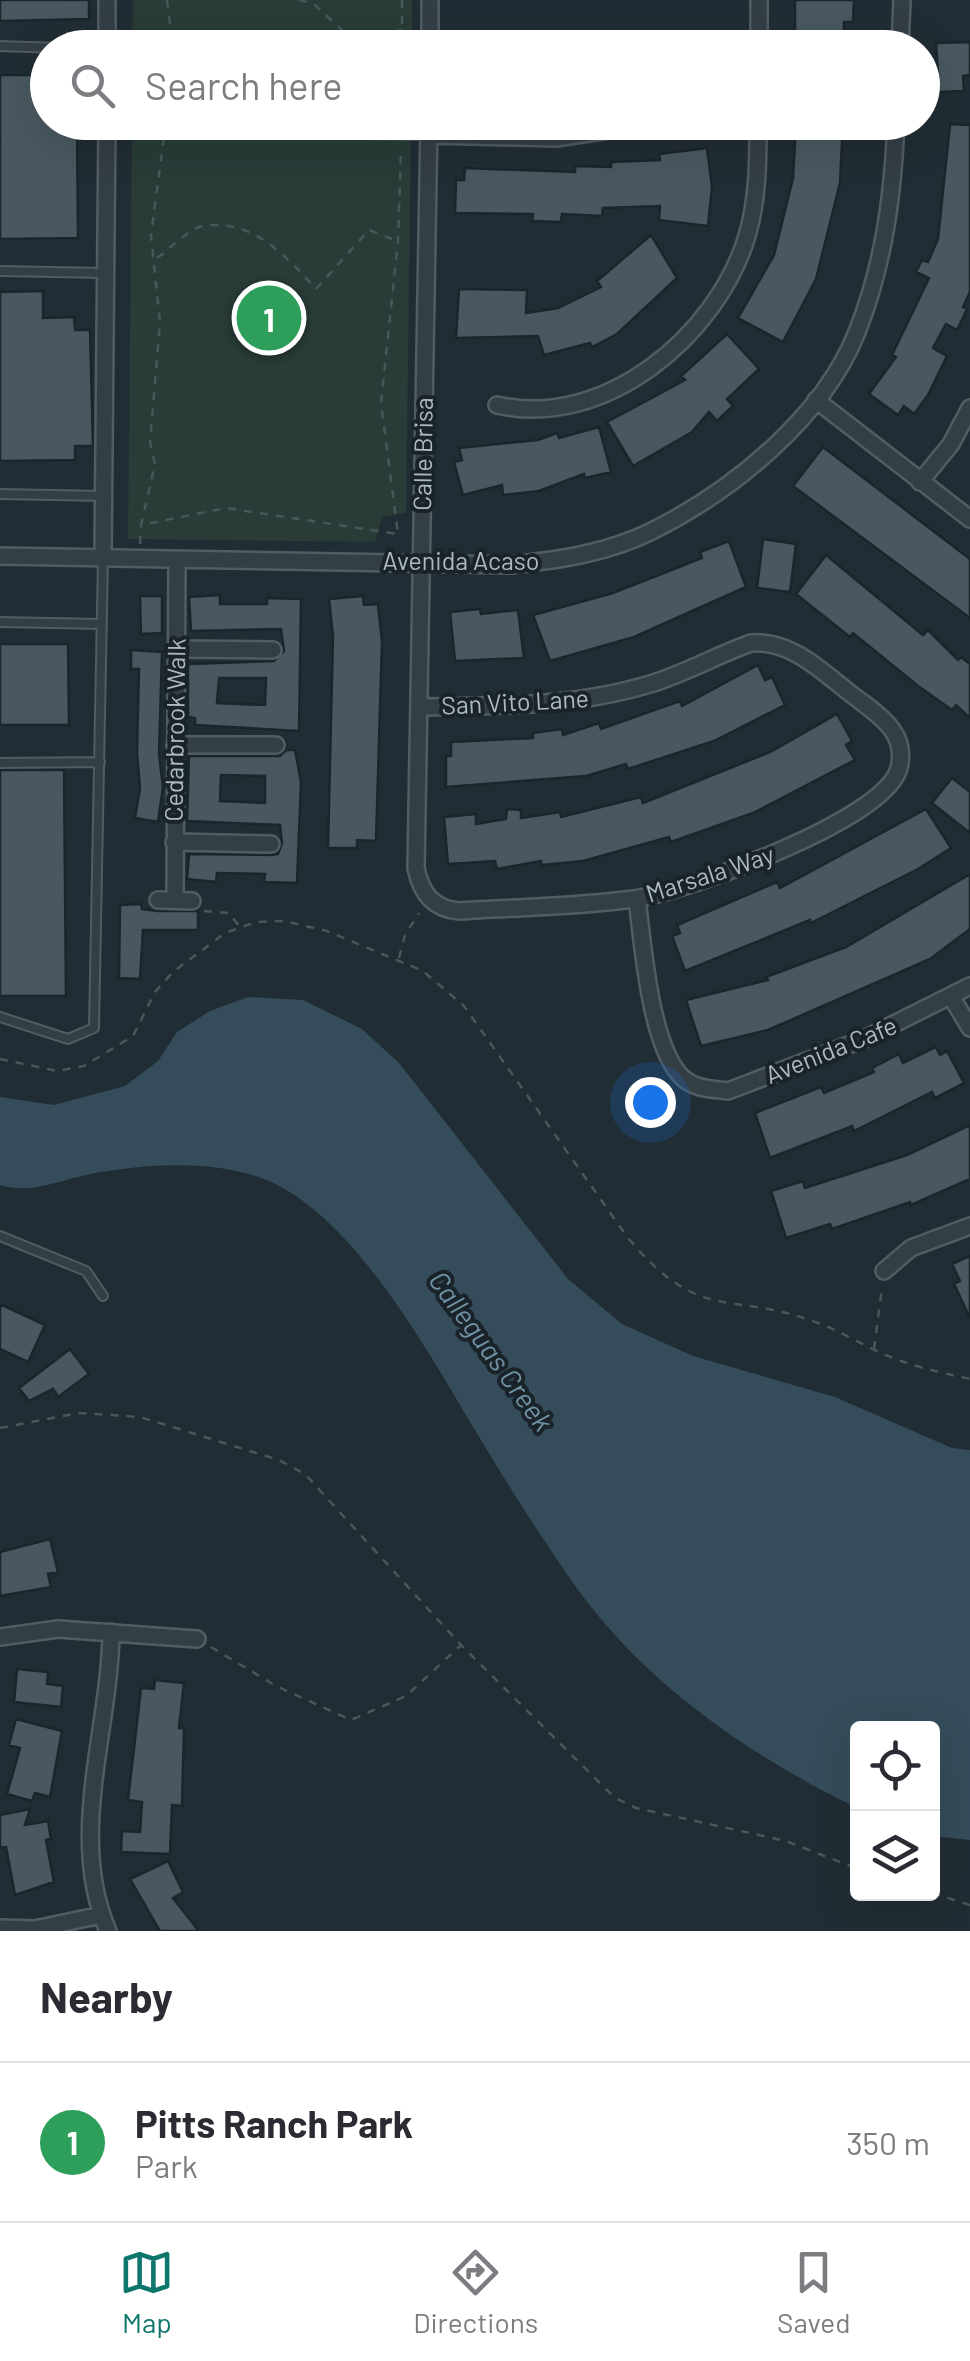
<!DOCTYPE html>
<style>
:root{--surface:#fff;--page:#f7f7f7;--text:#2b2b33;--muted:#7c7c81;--line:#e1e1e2;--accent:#0f766e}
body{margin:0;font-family:Barlow,sans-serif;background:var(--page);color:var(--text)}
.controls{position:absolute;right:30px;bottom:30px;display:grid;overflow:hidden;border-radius:10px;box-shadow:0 10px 40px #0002}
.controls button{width:90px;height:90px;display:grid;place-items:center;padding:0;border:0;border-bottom:2px solid var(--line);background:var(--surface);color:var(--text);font:50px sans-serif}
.you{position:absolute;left:650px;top:1102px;width:35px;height:35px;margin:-25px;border:8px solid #fff;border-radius:50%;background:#1a73e8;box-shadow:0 0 0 15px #1a73e833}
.badge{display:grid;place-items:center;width:65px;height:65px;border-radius:50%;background:var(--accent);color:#fff;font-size:32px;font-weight:700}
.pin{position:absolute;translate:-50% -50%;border:5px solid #fff;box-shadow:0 2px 10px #0006}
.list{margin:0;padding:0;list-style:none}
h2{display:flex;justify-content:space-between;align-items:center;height:130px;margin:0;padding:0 40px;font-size:42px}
h2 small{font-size:32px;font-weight:400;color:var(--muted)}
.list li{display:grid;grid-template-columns:65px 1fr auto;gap:30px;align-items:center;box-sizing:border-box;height:160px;padding:0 40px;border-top:2px solid var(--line)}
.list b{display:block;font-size:38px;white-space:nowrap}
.list p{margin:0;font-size:32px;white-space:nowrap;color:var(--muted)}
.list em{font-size:32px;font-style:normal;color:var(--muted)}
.icon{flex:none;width:55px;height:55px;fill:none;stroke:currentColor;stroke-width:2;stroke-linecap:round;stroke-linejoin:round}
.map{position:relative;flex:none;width:970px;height:1931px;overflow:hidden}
.search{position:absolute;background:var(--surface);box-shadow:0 10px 40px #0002;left:30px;right:30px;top:30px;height:110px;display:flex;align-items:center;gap:25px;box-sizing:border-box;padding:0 35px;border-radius:55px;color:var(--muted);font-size:38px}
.sheet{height:290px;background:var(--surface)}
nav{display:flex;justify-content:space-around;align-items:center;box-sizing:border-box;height:140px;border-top:2px solid var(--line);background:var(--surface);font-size:28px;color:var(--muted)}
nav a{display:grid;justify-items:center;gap:5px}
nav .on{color:var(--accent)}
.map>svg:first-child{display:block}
.green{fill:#293c38}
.water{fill:#354c5a}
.building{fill:#495860;stroke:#1b252c;stroke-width:2.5;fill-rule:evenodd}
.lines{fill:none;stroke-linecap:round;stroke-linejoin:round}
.lane-casing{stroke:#515c63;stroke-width:12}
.street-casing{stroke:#515c63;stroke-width:20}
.path{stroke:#465958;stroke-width:2.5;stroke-dasharray:8 8;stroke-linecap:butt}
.lane{stroke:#343e45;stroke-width:8}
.street{stroke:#343e45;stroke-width:15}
.labels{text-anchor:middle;stroke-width:8;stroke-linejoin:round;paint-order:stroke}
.street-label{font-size:25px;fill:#aebac2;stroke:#192329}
.water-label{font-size:28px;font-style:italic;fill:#7091a4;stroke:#192329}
</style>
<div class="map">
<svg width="970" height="1931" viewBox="0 0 970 1931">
<rect width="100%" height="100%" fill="#212d34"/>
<path class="green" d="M133,0H412V47H132Z
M132,123H411L406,513L382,517L375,542L128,539Z"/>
<path class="water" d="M248,997L303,1000L362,1029L399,1063L568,1279L622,1324L693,1356L835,1397L952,1448L970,1450V1840L933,1836L932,1728H858L857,1808C748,1755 641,1681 571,1580C540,1535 509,1487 481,1440C433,1361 364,1232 281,1187C229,1158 152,1163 95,1173C63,1179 32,1195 0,1185V1097L54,1105L125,1086L158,1061L177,1032L210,1011Z"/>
<path class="building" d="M0,0H89V19L0,21Z
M795,0H854L853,22H844V48H795Z
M621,32L730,37V48H580V35Z
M970,42V75L963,76L964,91L939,92L936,43Z
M0,75H48V122H77L78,238L0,239Z
M796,122H843L840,183L816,279L783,342L738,318L774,255L793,178Z
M950,124L970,125V292L963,307L967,309L957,330L946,324L933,348L947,356L928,395L914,414L904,406L898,415L869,394L896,357L892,355L929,278L916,272L922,260L928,262L938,239Z
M707,148L712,187L708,226L659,220L660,206L603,208L602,216L562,214L561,222L532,221L533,214L455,213L456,180H464L465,168L575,172V166L611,167V162L660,160L659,154Z
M651,235L677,278L617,334L592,347L590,343L544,355L538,336L456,338L459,289L527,290L526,313L558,308L601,287L597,281Z
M43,291V318L74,317L75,330H90L93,446H75V460L0,461V292Z
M727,334L759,369L727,399L733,406L717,421L709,412L692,432L633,466L607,422L685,380L681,376Z
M599,427L611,472L585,478L584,474L539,491L503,495L502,485L463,495L454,462L462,460L459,448L538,440L557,433L559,438Z
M823,447L970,559V618L793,486Z
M763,539L796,544L790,592L757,588Z
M729,541L746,587L634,637L550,661L533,615L613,593L702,558L700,552Z
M826,555L923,635L928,630L958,660L961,657L970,664V718L956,705L952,710L918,686L853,633L850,637L796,594Z
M220,595V604H267V598L301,599L299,731L195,725V718L188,717V664L274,661L284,651L281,629L191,631L189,597ZM219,678H266L265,705L217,703Z
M140,596H162V633L141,634Z
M363,596L364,605L378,604L382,641L376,841L357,840V848H328L333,636L329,599Z
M480,609L481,614L518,610L524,658L455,661L450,612Z
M0,644H68L69,725H0Z
M131,650L162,652L159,754L163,787L158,822L135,818L140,788L137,753L139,669H131Z
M758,665L765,680L772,677L785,705L714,741L628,769L626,764L586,776L446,787V756H451V742L533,738V733L562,729L563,735L599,723L601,729L680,701L682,706Z
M837,714L852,741L846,745L855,760L753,813L671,842L669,837L583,861L542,865L541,861L497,869L495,861L448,864L444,817L476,814V824L506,819L507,809L521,810V818L560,812L561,817L641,797L643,803L770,752Z
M286,750H295L301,782L297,883L264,882L265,874L217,873L216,882L187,879L189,854L272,855L278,854L282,843L280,825L187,821L189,756H280ZM221,775L265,776V803L220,801Z
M0,770H64L66,996H0Z
M952,778L970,792V833L932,803Z
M926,809L951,848L918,869L811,923L810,920L685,971L672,936L680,933L677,925L777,882L780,888Z
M970,874V929L930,959L768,1030L701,1046L686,1000L768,980L766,977L846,947Z
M141,904L142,909L158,911H198V930H143L140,979L119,978L120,905Z
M936,1047L940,1055L947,1051L964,1083L935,1098L932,1092L854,1131L852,1126L770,1158L755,1113L821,1087L824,1093L874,1072L872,1068L899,1054L903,1063Z
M970,1125V1179L911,1205L910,1202L832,1229L830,1224L786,1238L771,1191L803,1181L805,1188L907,1155Z
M970,1256V1318L954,1284L960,1281L952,1264Z
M0,1304L45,1325L28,1362L0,1349Z
M70,1349L89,1374L58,1397L53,1389L29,1401L19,1388Z
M50,1539L58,1572L48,1574L51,1587L0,1596V1552Z
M17,1669L48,1672L47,1684L63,1686L61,1707L14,1702Z
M155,1680L184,1683L179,1728H184L182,1806L172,1805L170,1854L121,1852L122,1831L140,1832L142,1802L128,1800L141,1688L154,1689Z
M16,1719L62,1731L50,1797L35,1793L32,1801L7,1794L20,1748L9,1745Z
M30,1809L25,1825L48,1821L51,1839L46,1840L54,1882L15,1895L6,1847L0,1848V1815Z
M168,1861L183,1892L173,1898L199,1931H160L130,1879Z"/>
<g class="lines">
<g class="lane-casing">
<path id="lane" d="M0,46L58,48
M362,134L428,135
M0,271L105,273
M0,494L104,496
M0,622L102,624
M0,763L100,762
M0,1017L68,1039L94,1028L103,558
M0,1236L86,1271L103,1296"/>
</g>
<g class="street-casing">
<path id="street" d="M107,48V0
M430,48V0
M759,48V0
M900,48L902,0
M429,135L556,138L622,128H758
M816,400L970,519
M497,405C604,430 717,336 747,236C758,199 758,161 758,122
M920,482L951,444L970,408
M0,556L511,565C559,560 608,553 652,531C732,491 823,418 857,332C884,264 893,195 896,122
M103,558L107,122
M176,649L273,650
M420,707C498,706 574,707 650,684C684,674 717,655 751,643C793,640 823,673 855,697C879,715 908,733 899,768C886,820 685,892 633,899C576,907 517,907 459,911C433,909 421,893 416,868L429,122
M175,745H276
M174,842L271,844
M637,899C643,944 650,1048 683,1078C695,1089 713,1089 728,1091L864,1039L970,986
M158,900L192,901
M175,900L177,560
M952,998L970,1028
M884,1271L911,1248L970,1226
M0,1637L58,1629L197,1639
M0,1928L35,1929L101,1915
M108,1931C67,1836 110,1730 111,1632"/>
</g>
<path class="path" d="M167,0L173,48
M299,0L314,4L361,48
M402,0V48
M369,48L384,34L402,30
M166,122L151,235L160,323L150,442L155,464L141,525L226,508L398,534L381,403L398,241L401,149
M157,258C170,249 188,229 203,226C252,218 286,256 316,289L369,230L397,241
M140,544L141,527
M204,911L229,913L239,926
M399,958L405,935L419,913
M0,1059L57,1071L84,1066L133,1036L155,992L173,972L225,933L256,922L284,921L327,931L423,971L464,1006L628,1238C702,1326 728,1289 818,1323C842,1332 864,1346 888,1356C914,1367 943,1373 970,1379
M874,1349L882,1288
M0,1428L78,1413L140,1417L279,1460L305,1474L461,1645L615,1798L636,1808L786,1841L858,1869
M211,1647L276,1686L351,1720L406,1696L460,1646
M932,1893L970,1905"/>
<use href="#lane" class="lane"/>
<use href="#street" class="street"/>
</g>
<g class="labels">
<g class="street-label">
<text transform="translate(423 454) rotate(-89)" y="9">Calle Brisa</text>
<text x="461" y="570">Avenida Acaso</text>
<text transform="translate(515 702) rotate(-3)" y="9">San Vito Lane</text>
<text transform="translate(175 730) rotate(-89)" y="9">Cedarbrook Walk</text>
<text transform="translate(710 874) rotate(-18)" y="9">Marsala Way</text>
<text transform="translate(831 1050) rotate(-22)" y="9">Avenida Cafe</text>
</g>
<g class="water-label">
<text transform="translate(491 1351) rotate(54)" y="10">Calleguas Creek</text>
</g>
</g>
</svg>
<div class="controls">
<button><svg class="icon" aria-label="locate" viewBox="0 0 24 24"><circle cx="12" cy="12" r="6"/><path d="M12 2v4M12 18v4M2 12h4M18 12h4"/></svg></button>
<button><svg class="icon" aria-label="layers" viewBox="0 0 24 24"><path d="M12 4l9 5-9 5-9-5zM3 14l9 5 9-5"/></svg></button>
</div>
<div class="you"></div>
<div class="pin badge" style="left:269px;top:318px;background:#2e9e5b">1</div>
<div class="search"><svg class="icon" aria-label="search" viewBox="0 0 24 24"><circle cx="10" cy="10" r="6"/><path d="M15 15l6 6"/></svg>Search here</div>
</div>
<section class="sheet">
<h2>Nearby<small></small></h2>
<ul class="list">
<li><span class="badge" style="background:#2e9e5b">1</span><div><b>Pitts Ranch Park</b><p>Park</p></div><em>350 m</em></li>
</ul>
</section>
<nav>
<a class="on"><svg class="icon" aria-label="map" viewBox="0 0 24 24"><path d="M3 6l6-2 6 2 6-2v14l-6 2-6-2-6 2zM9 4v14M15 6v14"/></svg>Map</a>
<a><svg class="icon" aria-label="directions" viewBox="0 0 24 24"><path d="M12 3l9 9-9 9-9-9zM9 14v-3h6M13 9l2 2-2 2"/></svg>Directions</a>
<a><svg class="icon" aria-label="saved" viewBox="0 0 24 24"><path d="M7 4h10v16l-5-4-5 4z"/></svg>Saved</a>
</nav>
